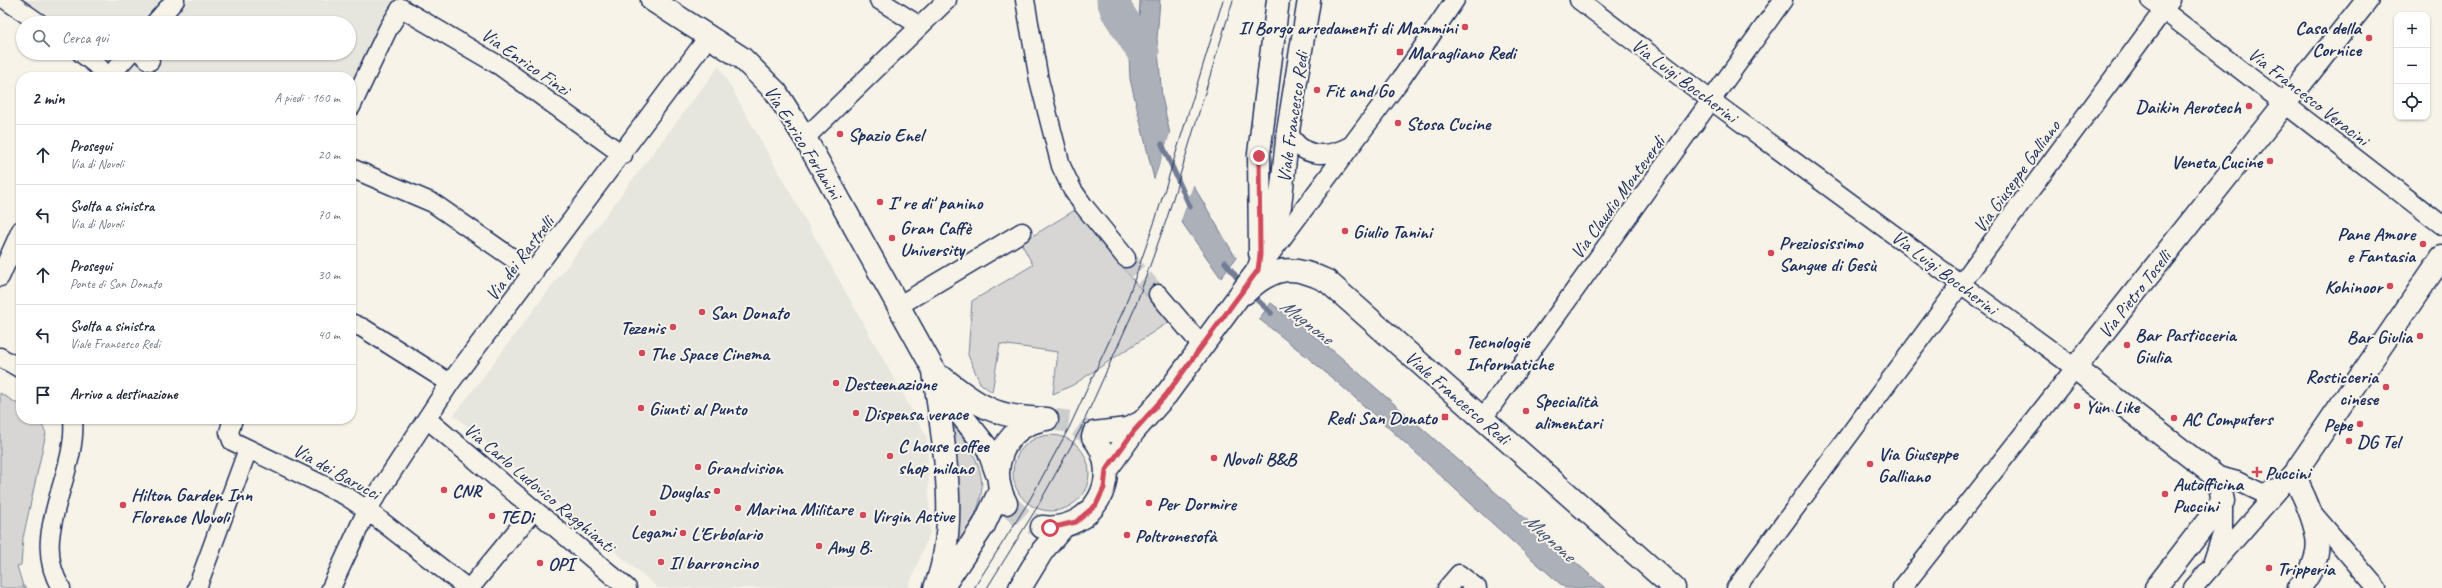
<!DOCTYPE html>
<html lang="it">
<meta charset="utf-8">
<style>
:root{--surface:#fff;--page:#f6f6f7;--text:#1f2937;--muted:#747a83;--line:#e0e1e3}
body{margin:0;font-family:Caveat,sans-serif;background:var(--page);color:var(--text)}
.controls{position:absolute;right:12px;top:12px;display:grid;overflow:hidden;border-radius:8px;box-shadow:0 1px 3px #0004}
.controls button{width:36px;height:36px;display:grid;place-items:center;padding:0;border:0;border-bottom:1px solid var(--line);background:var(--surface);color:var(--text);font:20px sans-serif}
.stop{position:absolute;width:12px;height:12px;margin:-9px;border:3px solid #d1495b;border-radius:50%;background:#fff}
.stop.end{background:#d1495b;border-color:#fff;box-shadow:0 1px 4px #0008}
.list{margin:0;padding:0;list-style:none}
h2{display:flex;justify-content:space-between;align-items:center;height:52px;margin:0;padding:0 16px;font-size:17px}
h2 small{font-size:13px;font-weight:400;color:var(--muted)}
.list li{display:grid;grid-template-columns:26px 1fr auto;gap:12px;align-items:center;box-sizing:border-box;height:60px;padding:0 16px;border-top:1px solid var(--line)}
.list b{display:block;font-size:15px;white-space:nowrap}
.list p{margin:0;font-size:13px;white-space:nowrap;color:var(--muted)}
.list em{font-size:13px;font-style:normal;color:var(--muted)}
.icon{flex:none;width:22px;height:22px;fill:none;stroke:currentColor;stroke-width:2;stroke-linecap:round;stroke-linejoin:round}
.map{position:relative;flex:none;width:2442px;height:588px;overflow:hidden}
.search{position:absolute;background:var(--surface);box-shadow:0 1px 3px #0004;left:16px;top:16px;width:340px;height:44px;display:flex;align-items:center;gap:10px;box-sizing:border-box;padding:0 14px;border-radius:22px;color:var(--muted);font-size:15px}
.panel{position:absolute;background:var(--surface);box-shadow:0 1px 3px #0004;left:16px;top:72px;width:340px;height:352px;border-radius:16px}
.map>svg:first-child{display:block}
.built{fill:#e6e5de}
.green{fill:#d7d6d4;stroke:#798299}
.water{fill:#acb0b9;stroke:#727c95}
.pier{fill:#f7f3e8}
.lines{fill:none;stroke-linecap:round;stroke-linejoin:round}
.stream{stroke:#727c95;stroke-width:5.5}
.river{stroke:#acb0b9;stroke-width:33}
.street-tunnel{stroke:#cbcccc;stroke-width:18;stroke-dasharray:18 9;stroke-linecap:butt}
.primary-tunnel{stroke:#cbcccc;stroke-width:22;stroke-dasharray:22 11;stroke-linecap:butt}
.street-casing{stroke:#1b2f5e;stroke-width:21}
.secondary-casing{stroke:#1b2f5e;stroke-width:25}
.primary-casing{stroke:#1b2f5e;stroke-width:25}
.street{stroke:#f7f3e8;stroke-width:18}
.secondary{stroke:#f7f3e8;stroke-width:22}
.primary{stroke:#f7f3e8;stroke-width:22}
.tram{stroke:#1b2f5e;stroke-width:1}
.route{stroke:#d1495b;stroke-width:5}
.poi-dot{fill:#d1495b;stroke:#f7f3e8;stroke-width:1.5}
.labels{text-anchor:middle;stroke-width:4;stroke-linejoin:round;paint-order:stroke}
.poi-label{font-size:19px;font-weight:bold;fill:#1b2f5e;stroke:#f7f3e8;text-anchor:start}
.street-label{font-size:19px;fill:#1b2f5e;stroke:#f7f3e8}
.water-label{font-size:20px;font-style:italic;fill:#465679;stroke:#f7f3e8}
</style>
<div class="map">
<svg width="2442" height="588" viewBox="0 0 2442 588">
<rect width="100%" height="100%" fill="#f7f3e8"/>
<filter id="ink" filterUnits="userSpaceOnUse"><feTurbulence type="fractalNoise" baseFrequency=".025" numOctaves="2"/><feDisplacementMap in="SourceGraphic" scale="8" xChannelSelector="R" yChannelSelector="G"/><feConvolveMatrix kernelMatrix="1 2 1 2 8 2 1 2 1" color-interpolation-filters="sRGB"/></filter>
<g filter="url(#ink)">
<path class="built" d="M23,0H395L370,43L351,90V77H112L84,53H349V23H50Z
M719,66L927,437L930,532L908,588H658L454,415Z"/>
<path class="green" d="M1075,210L1139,287L1170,321L1073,385L1053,394L1058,352L1000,344L992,392L980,383L968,355L972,301L1033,265L1021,243Z
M0,393L21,406V419H39L46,433L23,538L21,565L17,566L23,586L27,588H0Z
M956,428C994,477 987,502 954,550L947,431Z
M1013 473a38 38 0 1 1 76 0a38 38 0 1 1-76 0Z"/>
<path class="water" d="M1140,0H1160L1157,39L1162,97L1170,134L1154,179L1130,79L1129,58L1139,19Z
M1193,185L1236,258L1221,278L1181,221Z
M1271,303L1337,354L1605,588H1565C1462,500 1368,401 1259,319Z"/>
<path class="pier" d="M1171,130V134L1156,179L1154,181Z
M1194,183L1181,221V224L1179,221L1191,185Z"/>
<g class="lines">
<path class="stream" d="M1162,144L1190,207
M1225,262L1241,283
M1251,294L1271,313"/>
<path class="river" d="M1113,0L1117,11L1143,52"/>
<path class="street-tunnel" d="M1126,258L1158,294"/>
<path class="primary-tunnel" d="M1047,419L1072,422L1093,437
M1006,503L1024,520L1042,527"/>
<g class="street-casing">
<path id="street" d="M6,0L39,23
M879,0L920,26
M1025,0L1039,80L1061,166L1072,189L1083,205L1126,258
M1579,0L1712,101L2075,368L1902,588
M2150,0L2442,225
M155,23L175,0
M81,53L100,68L102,77
M141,53L150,61
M103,77L114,71L130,53
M351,107L388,29L401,8L500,66L623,155
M1288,131C1301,159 1327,158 1350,146
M805,138L947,0
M351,168L433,203L534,273
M1265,261L1401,79L1455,0
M0,277L21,230
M1158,294L1202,346
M898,306L1022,232
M351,323L363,328L450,383
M0,357L21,369
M1483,418L1783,0
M233,419L229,432L232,441L346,496L367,510L467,588
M427,419L627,588
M2214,475L2237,481L2262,493L2280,488
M2311,511L2377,588
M2213,561L2223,531V501
M61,588C28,535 78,475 73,419
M197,588L248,449
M331,588L367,510L450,383L709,36
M470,588L534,510
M1447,588L1459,574L1477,588
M1736,588L2171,0
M2193,588L2298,468"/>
</g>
<g class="secondary-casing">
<path id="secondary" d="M1245,293C1273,266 1292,264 1327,281L1674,588
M934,371C942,439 961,523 935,588
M942,588L984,525L1000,490
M1020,588L1043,550L1063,527"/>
</g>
<g class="primary-casing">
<path id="primary" d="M652,0L742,58L776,92L805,138L954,406L988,449L997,474
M1260,253L1259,154L1278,0
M943,378C982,408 996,418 1047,419
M1094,433L1127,429L1142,422
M1106,470L1134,431L1166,395L1258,270L1280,206L1288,131L1309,0
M1006,503C988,470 1002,429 1041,420
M1042,527C1093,533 1125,477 1093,437
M2156,588L2223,501L2219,482L2214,475L2075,368L2367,0
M2299,588C2326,555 2320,534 2304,497C2299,487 2295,479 2298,468L2442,257"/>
</g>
<use href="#street" class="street"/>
<use href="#secondary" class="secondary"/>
<use href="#primary" class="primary"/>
<path class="tram" d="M974,588L1029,501L1069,428L1124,309L1156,218L1223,0
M987,588L1036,509L1080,430L1134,310L1167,218L1233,0"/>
</g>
</g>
<g class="lines" filter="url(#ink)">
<path class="route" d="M1050,528L1076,522L1096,505L1104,488L1106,470L1134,431L1166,395L1258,270L1260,255L1259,156"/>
</g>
<g class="poi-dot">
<circle cx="1465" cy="27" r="4"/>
<circle cx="2369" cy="38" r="4"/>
<rect x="1396" y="48" width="8" height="8" rx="2"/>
<circle cx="1317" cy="90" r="4"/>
<circle cx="2249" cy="106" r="4"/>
<circle cx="1398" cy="123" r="4"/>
<circle cx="840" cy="134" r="4"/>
<circle cx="2270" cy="161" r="4"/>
<circle cx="880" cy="202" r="4"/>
<circle cx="1345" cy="231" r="4"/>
<circle cx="892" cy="238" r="4"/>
<circle cx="2423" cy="244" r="4"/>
<circle cx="1771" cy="253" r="4"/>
<circle cx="2390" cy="286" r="4"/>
<circle cx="702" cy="312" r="4"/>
<circle cx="673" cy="327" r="4"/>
<circle cx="2420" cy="336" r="4"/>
<circle cx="2127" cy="345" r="4"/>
<circle cx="1458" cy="352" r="4"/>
<circle cx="642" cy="353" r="4"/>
<circle cx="836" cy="383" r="4"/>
<circle cx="2386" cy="387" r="4"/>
<circle cx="2077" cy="406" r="4"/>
<circle cx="641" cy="408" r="4"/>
<circle cx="1526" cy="411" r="4"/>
<circle cx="856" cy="413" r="4"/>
<rect x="1441" y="413" width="8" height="8" rx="2"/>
<circle cx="2174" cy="418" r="4"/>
<circle cx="2360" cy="424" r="4"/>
<circle cx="2349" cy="441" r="4"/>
<circle cx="890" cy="456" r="4"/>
<circle cx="1214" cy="458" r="4"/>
<circle cx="1870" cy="464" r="4"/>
<circle cx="698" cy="467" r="4"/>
<path d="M2255 466h4v4h4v4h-4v4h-4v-4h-4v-4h4z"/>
<circle cx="444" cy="490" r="4"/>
<circle cx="717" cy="491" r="4"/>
<circle cx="2165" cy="494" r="4"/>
<circle cx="1149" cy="503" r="4"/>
<circle cx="123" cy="505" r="4"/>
<circle cx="738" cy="508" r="4"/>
<circle cx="653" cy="513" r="4"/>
<circle cx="863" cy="515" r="4"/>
<circle cx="492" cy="516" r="4"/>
<circle cx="683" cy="533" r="4"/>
<circle cx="1127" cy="535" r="4"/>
<circle cx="819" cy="546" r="4"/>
<circle cx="661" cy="562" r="4"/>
<circle cx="540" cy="563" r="4"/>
<circle cx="2269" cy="568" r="4"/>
</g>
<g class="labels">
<g class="poi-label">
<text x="1457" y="34" text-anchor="end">Il Borgo arredamenti di Mammini</text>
<text x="2361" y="34" text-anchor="end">Casa della<tspan x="2361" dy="22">Cornice</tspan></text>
<text x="1408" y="59">Maragliano Redi</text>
<text x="1325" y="97">Fit and Go</text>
<text x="2241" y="113" text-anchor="end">Daikin Aerotech</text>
<text x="1406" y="130">Stosa Cucine</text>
<text x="848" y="141">Spazio Enel</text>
<text x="2262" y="168" text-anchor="end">Veneta Cucine</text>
<text x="888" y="209">I' re di' panino</text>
<text x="900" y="234">Gran Caffè<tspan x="900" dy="22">University</tspan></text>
<text x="1353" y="238">Giulio Tanini</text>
<text x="2415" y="240" text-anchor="end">Pane Amore<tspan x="2415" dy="22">e Fantasia</tspan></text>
<text x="1779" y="249">Preziosissimo<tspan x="1779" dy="22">Sangue di Gesù</tspan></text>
<text x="2382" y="293" text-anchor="end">Kohinoor</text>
<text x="710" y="319">San Donato</text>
<text x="665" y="334" text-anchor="end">Tezenis</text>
<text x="2135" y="341">Bar Pasticceria<tspan x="2135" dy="22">Giulia</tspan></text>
<text x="2412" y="343" text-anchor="end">Bar Giulia</text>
<text x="1466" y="348">Tecnologie<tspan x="1466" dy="22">Informatiche</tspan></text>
<text x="650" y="360">The Space Cinema</text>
<text x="2378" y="383" text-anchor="end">Rosticceria<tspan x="2378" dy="22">cinese</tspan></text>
<text x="844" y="390">Desteenazione</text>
<text x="1534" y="407">Specialità<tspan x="1534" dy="22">alimentari</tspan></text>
<text x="2085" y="413">Yun Like</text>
<text x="649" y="415">Giunti al Punto</text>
<text x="864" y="420">Dispensa verace</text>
<text x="1437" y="424" text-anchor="end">Redi San Donato</text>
<text x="2182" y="425">AC Computers</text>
<text x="2352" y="431" text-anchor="end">Pepe</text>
<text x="2357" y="448">DG Tel</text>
<text x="898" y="452">C house coffee<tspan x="898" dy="22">shop milano</tspan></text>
<text x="1878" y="460">Via Giuseppe<tspan x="1878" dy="22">Galliano</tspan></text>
<text x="1222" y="465">Novoli B&amp;B</text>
<text x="706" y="474">Grandvision</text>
<text x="2265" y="479">Puccini</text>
<text x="2173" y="490">Autofficina<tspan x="2173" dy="22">Puccini</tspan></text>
<text x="452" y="497">CNR</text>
<text x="709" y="498" text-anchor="end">Douglas</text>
<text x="131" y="501">Hilton Garden Inn<tspan x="131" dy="22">Florence Novoli</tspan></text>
<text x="1157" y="510">Per Dormire</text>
<text x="746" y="515">Marina Militare</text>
<text x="871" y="522">Virgin Active</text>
<text x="500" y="523">TEDi</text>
<text x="653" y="538" text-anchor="middle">Legami</text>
<text x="691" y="540">L'Erbolario</text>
<text x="1135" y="542">Poltronesofà</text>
<text x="827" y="553">Amy B.</text>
<text x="669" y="569">Il barroncino</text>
<text x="548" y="570">OPI</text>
<text x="2277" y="575">Tripperia</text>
</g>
<g class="street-label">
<text transform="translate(526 61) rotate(35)" y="7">Via Enrico Finzi</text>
<text transform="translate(1685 80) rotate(37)" y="7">Via Luigi Boccherini</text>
<text transform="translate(2309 96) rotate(38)" y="7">Via Francesco Veracini</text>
<text transform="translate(1292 117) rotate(-82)" y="7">Viale Francesco Redi</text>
<text transform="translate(804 142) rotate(58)" y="7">Via Enrico Forlanini</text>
<text transform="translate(2016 176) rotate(-54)" y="7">Via Giuseppe Galliano</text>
<text transform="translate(1617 197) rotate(-54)" y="7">Via Claudio Monteverdi</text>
<text transform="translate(519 258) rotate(-53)" y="7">Via dei Rastrelli</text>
<text transform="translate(1945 272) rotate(37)" y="7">Via Luigi Boccherini</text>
<text transform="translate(2134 294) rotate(-52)" y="7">Via Pietro Toselli</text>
<text transform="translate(1458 397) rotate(41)" y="7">Viale Francesco Redi</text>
<text transform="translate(337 471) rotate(29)" y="7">Via dei Barucci</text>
<text transform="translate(540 487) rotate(40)" y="7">Via Carlo Ludovico Ragghianti</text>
</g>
<g class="water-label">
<text transform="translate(1307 321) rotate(38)" y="7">Mugnone</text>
<text transform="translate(1550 537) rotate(42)" y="7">Mugnone</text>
</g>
</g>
</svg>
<div class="controls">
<button>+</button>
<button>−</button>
<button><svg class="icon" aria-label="locate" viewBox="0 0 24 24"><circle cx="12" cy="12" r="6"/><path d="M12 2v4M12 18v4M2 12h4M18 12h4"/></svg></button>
</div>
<div class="stop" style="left:1050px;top:528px"></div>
<div class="stop end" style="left:1259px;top:156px"></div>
<div class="search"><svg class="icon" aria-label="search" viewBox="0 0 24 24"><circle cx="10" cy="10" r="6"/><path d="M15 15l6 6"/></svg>Cerca qui</div>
<section class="panel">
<h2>2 min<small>A piedi · 160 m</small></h2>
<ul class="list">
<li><svg class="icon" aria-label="ahead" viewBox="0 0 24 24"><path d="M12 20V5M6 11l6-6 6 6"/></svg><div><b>Prosegui</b><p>Via di Novoli</p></div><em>20 m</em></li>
<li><svg class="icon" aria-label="left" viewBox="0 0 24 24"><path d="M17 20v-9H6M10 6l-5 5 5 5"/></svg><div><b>Svolta a sinistra</b><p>Via di Novoli</p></div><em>70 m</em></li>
<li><svg class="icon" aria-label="ahead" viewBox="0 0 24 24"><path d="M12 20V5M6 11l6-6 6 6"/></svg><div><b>Prosegui</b><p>Ponte di San Donato</p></div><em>30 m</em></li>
<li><svg class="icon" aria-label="left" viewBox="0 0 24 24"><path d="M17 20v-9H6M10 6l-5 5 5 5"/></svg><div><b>Svolta a sinistra</b><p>Viale Francesco Redi</p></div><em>40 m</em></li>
<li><svg class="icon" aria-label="arrive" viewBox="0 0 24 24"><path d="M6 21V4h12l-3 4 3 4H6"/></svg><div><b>Arrivo a destinazione</b></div></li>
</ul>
</section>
</div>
